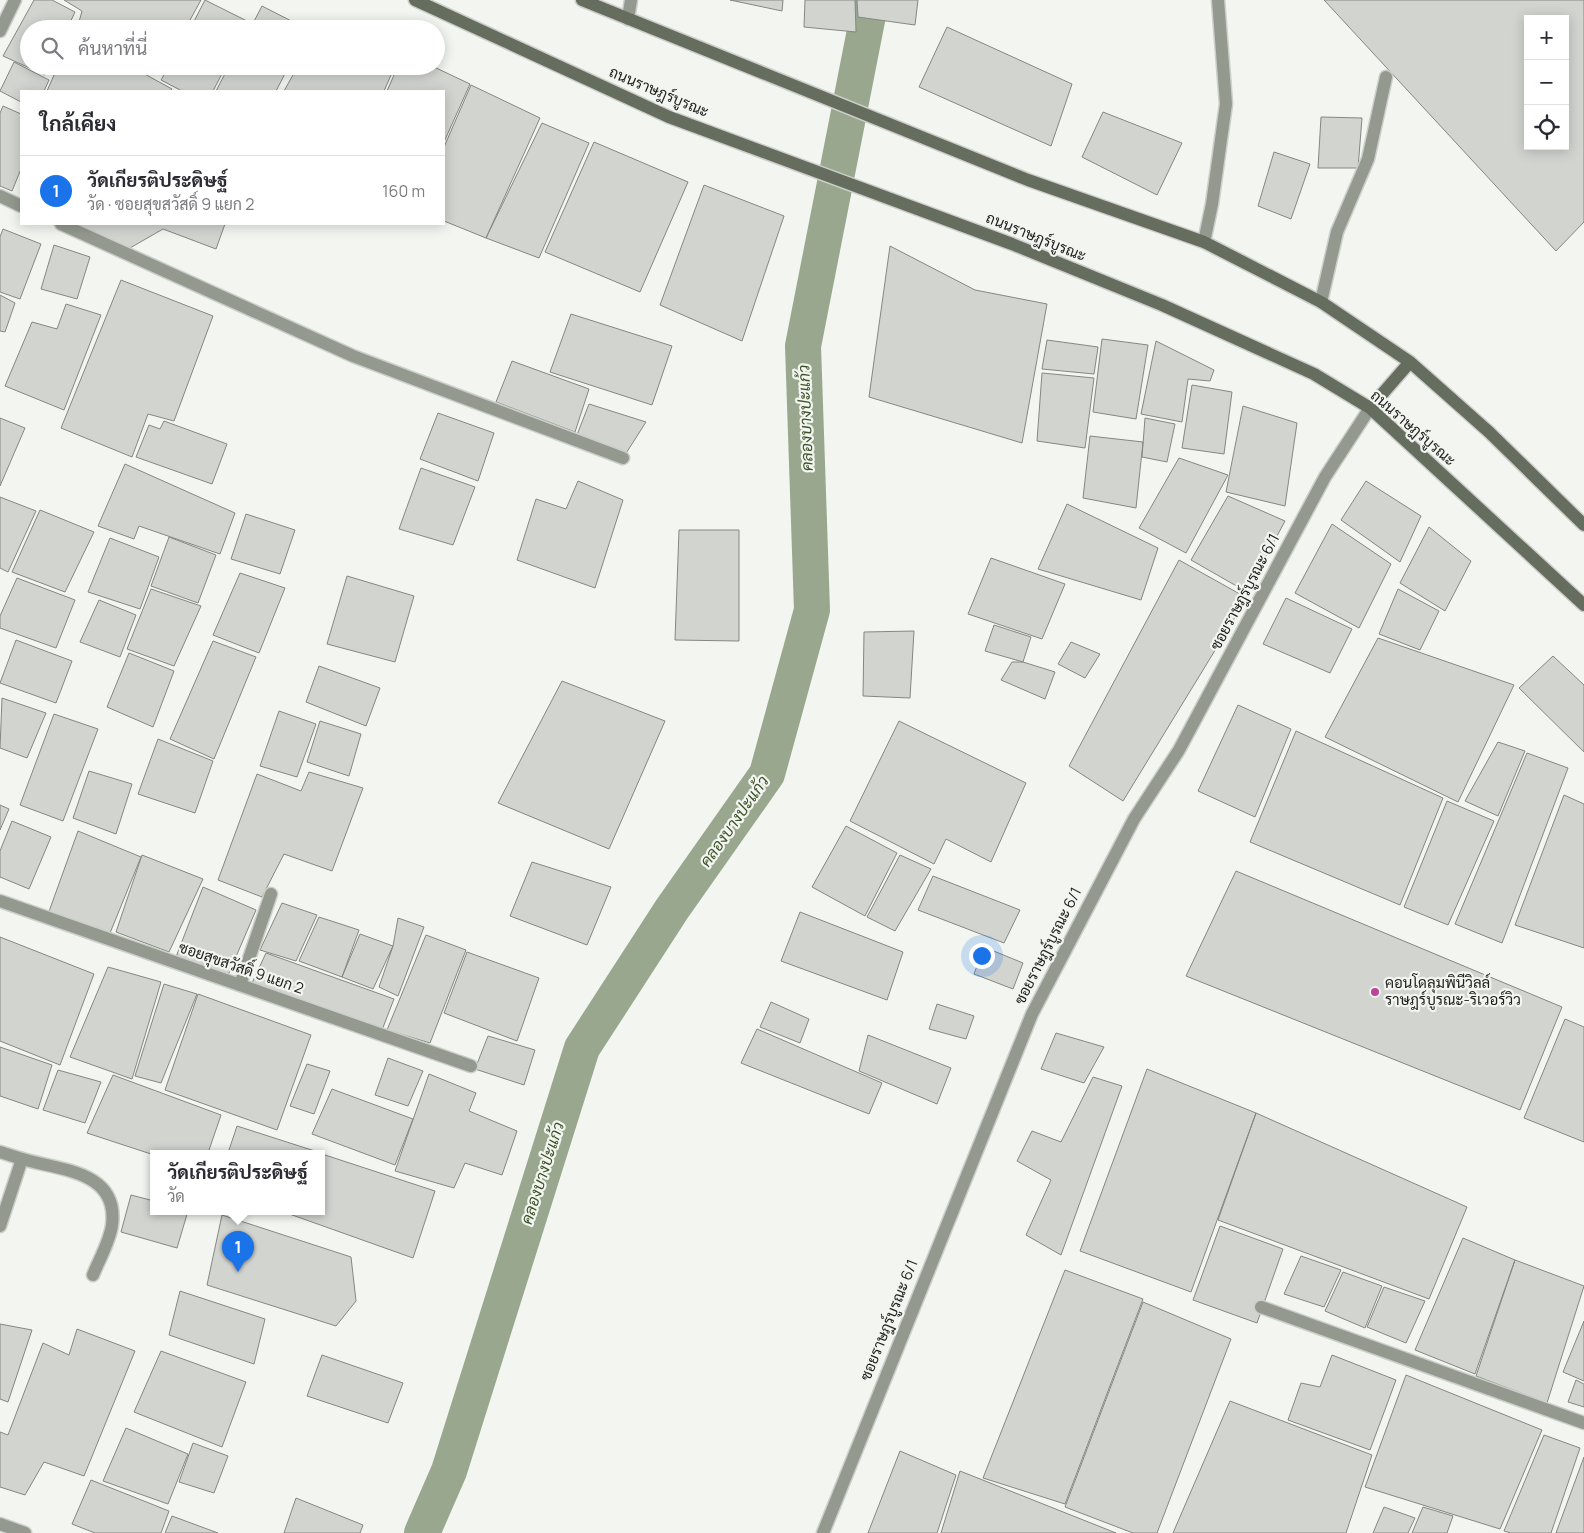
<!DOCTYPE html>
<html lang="th">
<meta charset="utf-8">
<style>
:root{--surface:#fff;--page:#f7f7f7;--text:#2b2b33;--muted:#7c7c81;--line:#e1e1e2;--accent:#1a73e8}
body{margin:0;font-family:Manrope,Sarabun,sans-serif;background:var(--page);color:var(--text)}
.controls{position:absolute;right:15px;top:15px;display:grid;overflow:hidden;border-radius:0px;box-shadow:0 2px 12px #0003}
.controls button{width:45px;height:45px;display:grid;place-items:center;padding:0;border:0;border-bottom:1px solid var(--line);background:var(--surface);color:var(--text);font:25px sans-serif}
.you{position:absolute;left:981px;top:955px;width:18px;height:18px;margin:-12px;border:4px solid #fff;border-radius:50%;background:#1a73e8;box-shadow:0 0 0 8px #1a73e833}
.badge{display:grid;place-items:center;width:32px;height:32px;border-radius:50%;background:var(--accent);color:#fff;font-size:16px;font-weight:700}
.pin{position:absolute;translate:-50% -41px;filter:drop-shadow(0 1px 2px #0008)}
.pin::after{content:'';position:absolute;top:26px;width:18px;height:15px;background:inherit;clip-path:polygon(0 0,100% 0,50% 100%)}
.popup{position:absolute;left:150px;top:1150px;width:175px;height:65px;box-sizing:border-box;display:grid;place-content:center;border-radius:0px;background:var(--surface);filter:drop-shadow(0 1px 4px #0005);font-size:16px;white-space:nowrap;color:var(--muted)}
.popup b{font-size:19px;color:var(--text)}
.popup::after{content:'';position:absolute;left:50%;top:100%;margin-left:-10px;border:10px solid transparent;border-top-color:var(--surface)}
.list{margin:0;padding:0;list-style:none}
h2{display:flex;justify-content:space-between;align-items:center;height:65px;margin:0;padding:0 20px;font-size:21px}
h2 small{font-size:16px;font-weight:400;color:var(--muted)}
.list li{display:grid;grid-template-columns:32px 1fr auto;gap:15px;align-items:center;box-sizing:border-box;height:70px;padding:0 20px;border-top:1px solid var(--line)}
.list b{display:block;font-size:19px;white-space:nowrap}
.list p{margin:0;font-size:16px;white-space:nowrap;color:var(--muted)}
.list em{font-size:16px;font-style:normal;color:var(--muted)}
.icon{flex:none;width:28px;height:28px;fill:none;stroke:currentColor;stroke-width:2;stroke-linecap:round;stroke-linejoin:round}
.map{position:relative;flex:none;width:1584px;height:1533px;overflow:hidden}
.search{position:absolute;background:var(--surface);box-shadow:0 2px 12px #0003;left:20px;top:20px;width:425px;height:55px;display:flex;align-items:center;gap:12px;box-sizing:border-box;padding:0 18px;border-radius:28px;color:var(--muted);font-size:19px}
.panel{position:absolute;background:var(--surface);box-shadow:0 2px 12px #0003;left:20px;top:90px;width:425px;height:135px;border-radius:0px}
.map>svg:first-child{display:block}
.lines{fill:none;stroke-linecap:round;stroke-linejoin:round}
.canal{stroke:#99a78e;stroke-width:36}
.building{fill:#d2d4d0;stroke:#858783;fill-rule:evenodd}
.service-casing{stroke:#ccceca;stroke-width:15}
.minor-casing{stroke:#ccceca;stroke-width:15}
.tertiary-casing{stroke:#ccceca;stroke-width:15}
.secondary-casing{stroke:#ccceca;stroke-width:15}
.service{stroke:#93998e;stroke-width:12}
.minor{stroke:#93998e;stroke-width:12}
.tertiary{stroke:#93998e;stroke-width:12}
.secondary{stroke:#656e5e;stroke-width:12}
.poi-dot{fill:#bc4499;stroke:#f2f5f0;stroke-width:2}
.labels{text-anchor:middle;stroke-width:4.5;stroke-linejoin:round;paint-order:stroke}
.street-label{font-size:15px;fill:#1e1e1d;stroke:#f2f5f0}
.poi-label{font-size:15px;fill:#1e1e1d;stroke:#f2f5f0;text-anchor:start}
.water-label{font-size:16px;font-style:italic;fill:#3d5228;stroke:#f2f5f0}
</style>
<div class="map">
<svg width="1584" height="1533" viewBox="0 0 1584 1533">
<rect width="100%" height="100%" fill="#f2f5f0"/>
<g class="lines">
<path class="canal" d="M422,1533L449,1471L582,1048L672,909L767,774L812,610L803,346L871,0"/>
</g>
<path class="building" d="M34,0H52L75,12L67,29H29V66H49L45,75L3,56Z
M64,0H201L185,29H77L82,11Z
M205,0L247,21L244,29H190Z
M730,0H783L782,11Z
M805,0H855L856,32L804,27Z
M857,0H918L915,25L858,17Z
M1324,0H1584V222L1556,251ZM1528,19H1565V146H1528Z
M262,6L307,29H250Z
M947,27L1072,84L1051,146L919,87Z
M14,62L49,80L44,91H21V102L0,91Z
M58,66H130L172,89L170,91H47Z
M169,66H226L213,91H182L161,80Z
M229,66H289L276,91H216Z
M298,66H395L384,91H284Z
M398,66H432L470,84L444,142V91H387Z
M471,85L540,118L486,238L444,221V147Z
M3,106L21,114V169L12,191L0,186V113Z
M1103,112L1182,143L1157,195L1082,157Z
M1321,117L1362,118L1358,168H1318Z
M542,123L589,143L539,258L486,238Z
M594,142L688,182L640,292L545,252Z
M1274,152L1310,164L1291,219L1258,206Z
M704,185L784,216L742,341L660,305Z
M75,224H225L216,249L163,229L130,248Z
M3,229L41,244L20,299L0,292V237Z
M54,245L90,257L77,299L41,289Z
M890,246L975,290L1047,304L1022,443L869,397Z
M121,280L213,316L174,421L148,414L132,457L61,428Z
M0,295L15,303L5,332L0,331Z
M66,304L101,315L64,410L5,386L32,322L57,329Z
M571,314L672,346L652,405L550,372Z
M1102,339L1148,345L1136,419L1093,412Z
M1047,340L1098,347L1094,374L1042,369Z
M1156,341L1214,370L1210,381L1188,379L1182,422L1141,414Z
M512,361L589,389L575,432L496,402Z
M1042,373L1094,378L1085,448L1037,441Z
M1192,385L1232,392L1224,454L1182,448Z
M589,404L646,422L623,458L575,440Z
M1243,406L1297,423L1285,506L1226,492Z
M438,413L494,433L478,481L420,459Z
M0,418L25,428L0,486Z
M1145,418L1175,424L1167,462L1142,457Z
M164,421L227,444L212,484L136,457L149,425L160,429Z
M1090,436L1143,442L1136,508L1083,498Z
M1179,458L1228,475L1186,553L1139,528Z
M125,464L235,513L220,554L139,526L134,539L98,526Z
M421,468L475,487L453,545L399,529Z
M578,481L623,500L595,588L517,560L536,499L566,509Z
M1366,481L1421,516L1400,562L1341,520Z
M1228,496L1285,521L1247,592L1191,560Z
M0,497L36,511L8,572L0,568Z
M1067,504L1158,548L1141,600L1038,569Z
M40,510L94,532L65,592L12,572Z
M246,514L295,530L280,574L231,559Z
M1332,524L1391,564L1359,628L1295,593Z
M1429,527L1471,561L1445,611L1400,583Z
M679,530H739V641L675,640Z
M169,537L216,555L198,603L151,586Z
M110,538L159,557L140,609L88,592Z
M991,558L1065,584L1042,639L968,614Z
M1179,560L1247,598L1123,801L1069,766Z
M240,573L285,588L259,653L213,635Z
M347,576L414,596L395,662L327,644Z
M17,578L75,600L56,648L0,628V616Z
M151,589L201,606L174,666L127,649Z
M1398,589L1439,611L1420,650L1379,634Z
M1286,598L1352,629L1330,673L1263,644Z
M99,600L136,615L120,657L80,642Z
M994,625L1031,637L1023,662L985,651Z
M914,631L910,698L863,696L864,632Z
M1378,638L1514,685L1458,802L1325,737Z
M16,640L72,661L56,703L0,683Z
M213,641L256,657L214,759L170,739Z
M1071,642L1100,654L1085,678L1058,664Z
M129,653L174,671L153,727L107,707Z
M1553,656L1584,685V752L1519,688Z
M1012,662H1023L1055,672L1045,699L1001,680Z
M319,666L380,688L366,726L306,702Z
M562,681L665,721L609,849L498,803Z
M2,698L46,713L27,758L0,748Z
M1238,705L1291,729L1255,817L1198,791Z
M279,711L316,724L297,777L260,766Z
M54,714L98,729L63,821L20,805Z
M320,721L361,734L349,776L307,762Z
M899,721L1026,783L991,862L946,839L934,864L850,821Z
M1296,731L1443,798L1400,905L1250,842Z
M158,739L213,761L195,813L138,794Z
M1498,742L1525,751L1498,816L1465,801Z
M1527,753L1568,768L1502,943L1455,924Z
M89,771L132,784L116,834L73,818Z
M309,772L363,788L332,871L284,854L262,897L218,880L257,774L301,791Z
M1564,795L1584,804V948L1515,925Z
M1447,801L1494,821L1448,925L1404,907Z
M0,805L9,809L0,830Z
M12,821L51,837L29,889L0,877V851Z
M846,826L897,853L865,916L812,887Z
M78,831L141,857L108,938L47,917Z
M142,855L203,879L169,952L116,932Z
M900,855L931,869L895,931L867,917Z
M532,862L611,887L587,945L510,916Z
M1236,871L1562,1007L1520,1110L1186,976Z
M933,876L1020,910L1004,943L918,910Z
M203,887L256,910L226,980L174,962Z
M282,903L317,915L296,961L260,950Z
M800,912L903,952L887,1000L781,961Z
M319,917L359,930L342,977L299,961Z
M398,918L424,927L398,996L379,987L393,946Z
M360,934L393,946L373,989L342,977Z
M426,935L466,950L430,1043L387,1030Z
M0,937L94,974L60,1065L0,1041Z
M984,947L1023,963L1013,989L974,974Z
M467,952L539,978L517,1041L444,1013Z
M266,953L394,999L382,1030L252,983Z
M108,967L161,982L132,1079L70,1057Z
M164,984L197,994L161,1083L135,1076Z
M198,994L311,1035L277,1130L165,1090Z
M771,1002L809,1019L800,1043L760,1027Z
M937,1004L974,1016L966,1039L929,1029Z
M1565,1019L1584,1027V1142L1524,1118Z
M757,1029L882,1083L869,1114L741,1063Z
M1056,1033L1104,1047L1084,1083L1041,1069Z
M868,1035L951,1068L937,1104L859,1071Z
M488,1036L535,1050L524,1085L475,1069Z
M0,1047L52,1065L38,1109L0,1096Z
M388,1058L423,1071L408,1106L375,1095Z
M307,1064L330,1071L314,1114L290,1106Z
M1147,1069L1256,1113L1191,1292L1080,1251Z
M58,1070L101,1082L85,1123L43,1110Z
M429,1074L476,1093L469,1111L517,1131L502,1175L465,1163L454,1188L395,1171Z
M113,1075L221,1115L208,1153L154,1155L87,1133Z
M1093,1077L1122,1086L1061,1255L1026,1235L1051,1180L1017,1161L1032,1131L1061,1142Z
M332,1089L413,1119L395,1165L312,1134Z
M1256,1113L1467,1207L1429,1299L1218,1220Z
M237,1126L321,1153H228Z
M322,1154L435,1191L413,1258L281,1211H322Z
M131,1195L154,1201V1211H188L177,1248L121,1232Z
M222,1215L351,1257L356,1301L336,1326L207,1285Z
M1220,1226L1283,1249L1257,1323L1193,1300Z
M1463,1238L1515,1260L1475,1374L1415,1350Z
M1301,1256L1341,1270L1324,1307L1284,1294Z
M1515,1260L1584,1286L1547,1403L1476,1376Z
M1065,1270L1143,1299L1065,1504L983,1478Z
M1343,1272L1382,1286L1365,1328L1325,1311Z
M1384,1287L1425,1301L1406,1343L1367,1327Z
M180,1291L265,1319L254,1364L169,1335Z
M1143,1302L1231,1339L1157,1533H1133L1065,1507Z
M1584,1321V1381L1563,1372Z
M0,1324L32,1330L8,1402L0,1399Z
M77,1329L135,1351L84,1476L44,1462L25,1495L0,1487V1432L8,1435L43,1343L69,1355Z
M161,1351L246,1382L222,1447L134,1412Z
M322,1355L403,1383L388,1423L307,1396Z
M1332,1355L1396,1380L1370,1450L1288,1420L1301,1383L1320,1387Z
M1406,1375L1542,1430L1500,1529L1365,1487Z
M1576,1380L1584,1384V1407L1568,1402Z
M1230,1401L1372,1455L1346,1533H1173Z
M126,1428L188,1454L168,1504L103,1481Z
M1544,1435L1580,1448L1551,1533H1511L1504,1531Z
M193,1443L228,1456L214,1493L179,1482Z
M900,1451L956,1475L937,1533H868Z
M1584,1457V1533H1556Z
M960,1471L1116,1533H941Z
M91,1480L169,1511L161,1533H95L72,1524Z
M296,1498L363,1525L360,1533H284Z
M1384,1507L1415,1518L1408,1533H1373Z
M1423,1507L1453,1516L1447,1533H1412Z
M172,1516L218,1533H165Z"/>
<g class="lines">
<g class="service-casing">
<path id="service" d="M1204,242L1212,204L1226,104L1218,0
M1321,302L1337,232L1368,159L1386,77
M240,985L271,894
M22,1159C60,1170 119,1171 112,1225C110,1241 99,1260 93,1275
M1261,1307L1584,1423
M0,1524L25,1533"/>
</g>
<g class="minor-casing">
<path id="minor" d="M628,19L631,0
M0,31L15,0
M0,196L21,206
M61,224L353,356L623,458
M0,901L471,1066
M0,1152L22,1159L0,1226"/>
</g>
<g class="tertiary-casing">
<path id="tertiary" d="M823,1533L1032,1014L1134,819L1179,750L1325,477L1370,408"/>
</g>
<g class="secondary-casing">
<path id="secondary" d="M415,0L669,117L1012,244L1162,305L1314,374L1370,408L1584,605
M582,0L1028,180L1204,242L1321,302L1410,362L1489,432L1584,525
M1370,408L1410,362"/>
</g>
<use href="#service" class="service"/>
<use href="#minor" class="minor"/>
<use href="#tertiary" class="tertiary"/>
<use href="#secondary" class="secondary"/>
</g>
<circle class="poi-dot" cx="1375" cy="992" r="5"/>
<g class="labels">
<g class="street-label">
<text transform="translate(659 92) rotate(23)" y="5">ถนนราษฎร์บูรณะ</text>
<text transform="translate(1036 237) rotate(22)" y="5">ถนนราษฎร์บูรณะ</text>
<text transform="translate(1413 428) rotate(41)" y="5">ถนนราษฎร์บูรณะ</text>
<text transform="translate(1245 592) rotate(-62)" y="5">ซอยราษฎร์บูรณะ 6/1</text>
<text transform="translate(1048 946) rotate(-63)" y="5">ซอยราษฎร์บูรณะ 6/1</text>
<text transform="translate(241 968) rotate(19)" y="5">ซอยสุขสวัสดิ์ 9 แยก 2</text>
<text transform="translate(889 1320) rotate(-68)" y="5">ซอยราษฎร์บูรณะ 6/1</text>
</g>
<g class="poi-label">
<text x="1385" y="988">คอนโดลุมพินีวิลล์<tspan x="1385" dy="17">ราษฎร์บูรณะ-ริเวอร์วิว</tspan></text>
</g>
<g class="water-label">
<text transform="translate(805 418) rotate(-92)" y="6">คลองบางปะแก้ว</text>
<text transform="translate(734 821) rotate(-55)" y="6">คลองบางปะแก้ว</text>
<text transform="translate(542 1173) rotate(-72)" y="6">คลองบางปะแก้ว</text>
</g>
</g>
</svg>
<div class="controls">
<button>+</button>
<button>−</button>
<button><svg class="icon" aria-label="locate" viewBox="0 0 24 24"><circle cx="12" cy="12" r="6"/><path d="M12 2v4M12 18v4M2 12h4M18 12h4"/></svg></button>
</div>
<div class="you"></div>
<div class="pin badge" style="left:238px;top:1272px">1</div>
<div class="popup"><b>วัดเกียรติประดิษฐ์</b>วัด</div>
<div class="search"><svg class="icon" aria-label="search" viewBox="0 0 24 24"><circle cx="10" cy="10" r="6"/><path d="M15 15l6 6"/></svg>ค้นหาที่นี่</div>
<section class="panel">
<h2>ใกล้เคียง<small></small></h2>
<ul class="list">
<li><span class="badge">1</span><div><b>วัดเกียรติประดิษฐ์</b><p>วัด · ซอยสุขสวัสดิ์ 9 แยก 2</p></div><em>160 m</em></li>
</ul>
</section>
</div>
